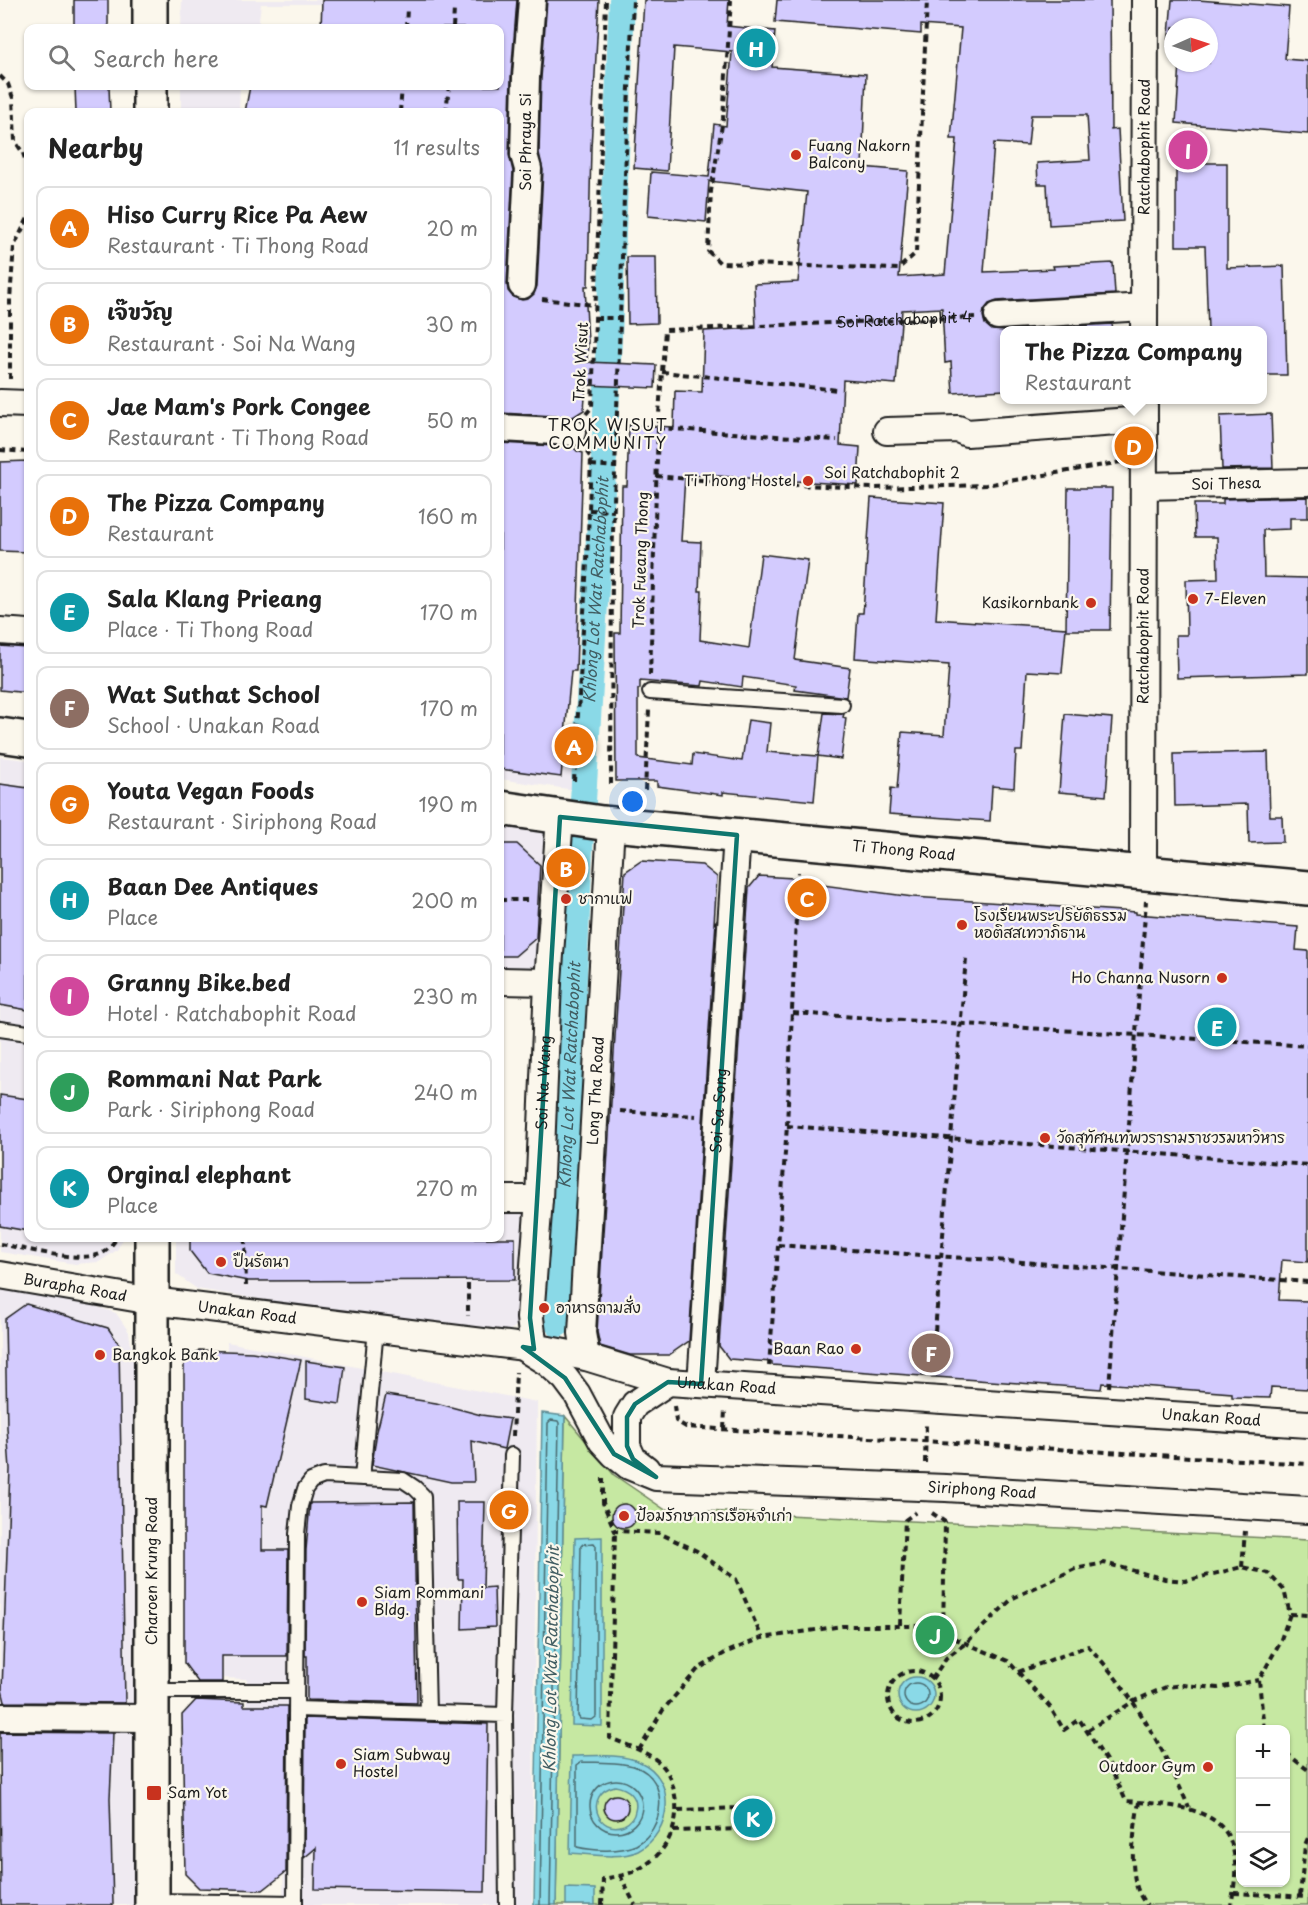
<!DOCTYPE html>
<meta charset="utf-8">
<style>
:root{--surface:#fff;--page:#f6f6f6;--text:#222;--muted:#767676;--line:#e0e0e0;--accent:#c8321e}
body{margin:0;font-family:"Playpen Sans","Playpen Sans Thai",sans-serif;background:var(--page);color:var(--text)}
.controls{position:absolute;right:18px;bottom:18px;display:grid;overflow:hidden;border-radius:12px;box-shadow:0 2px 4px #0004}
.controls button{width:54px;height:54px;display:grid;place-items:center;padding:0;border:0;border-bottom:2px solid var(--line);background:var(--surface);color:var(--text);font:30px sans-serif}
.compass{position:absolute;left:1164px;top:18px;width:54px;height:54px;border-radius:50%;background:var(--surface);box-shadow:0 2px 4px #0004;rotate:87deg}
.you{position:absolute;left:633px;top:802px;width:21px;height:21px;margin:-15px;border:4px solid #fff;border-radius:50%;background:#1a73e8;box-shadow:0 0 0 9px #1a73e833}
.badge{display:grid;place-items:center;width:39px;height:39px;border-radius:50%;background:var(--accent);color:#fff;font-size:20px;font-weight:700}
.pin{position:absolute;translate:-50% -50%;border:3px solid #fff;box-shadow:0 2px 6px #0006}
.popup{position:absolute;left:1000px;top:326px;width:267px;height:78px;box-sizing:border-box;display:grid;place-content:center;border-radius:12px;background:var(--surface);filter:drop-shadow(0 2px 4px #0005);font-size:20px;white-space:nowrap;color:var(--muted)}
.popup b{font-size:22px;color:var(--text)}
.popup::after{content:'';position:absolute;left:50%;top:100%;margin-left:-12px;border:12px solid transparent;border-top-color:var(--surface)}
.list{margin:0;padding:0;list-style:none}
h2{display:flex;justify-content:space-between;align-items:center;height:78px;margin:0;padding:0 24px;font-size:26px}
h2 small{font-size:20px;font-weight:400;color:var(--muted)}
.list li{display:grid;grid-template-columns:39px 1fr auto;gap:18px;align-items:center;box-sizing:border-box;height:84px;margin:0 12px 12px;padding:0 12px;border:2px solid var(--line);border-radius:12px}
.list b{display:block;font-size:22px;white-space:nowrap}
.list p{margin:0;font-size:20px;white-space:nowrap;color:var(--muted)}
.list em{font-size:20px;font-style:normal;color:var(--muted)}
.icon{flex:none;width:33px;height:33px;fill:none;stroke:currentColor;stroke-width:2;stroke-linecap:round;stroke-linejoin:round}
.map{position:relative;flex:none;width:1308px;height:1905px;overflow:hidden}
.search{position:absolute;background:var(--surface);box-shadow:0 2px 4px #0004;left:24px;top:24px;width:480px;height:66px;display:flex;align-items:center;gap:15px;box-sizing:border-box;padding:0 21px;border-radius:12px;color:var(--muted);font-size:22px}
.panel{position:absolute;background:var(--surface);box-shadow:0 2px 4px #0004;left:24px;top:108px;width:480px;height:1134px;border-radius:12px}
.map>svg:first-child{display:block}
.built{fill:#efeaf1}
.green{fill:#c6e8a2;stroke:#71825f;stroke-width:1.5;fill-rule:evenodd}
.water{fill:#8ad9e7;stroke:#5e8d96;stroke-width:1.5;fill-rule:evenodd}
.lines{fill:none;stroke-linecap:round;stroke-linejoin:round}
.shore{stroke:#48686d;stroke-width:1.5}
.canal{stroke:#8ad9e7;stroke-width:26}
.building{fill:#d3cbfe;stroke:#1c1c1c;stroke-width:1.5}
.service-casing{stroke:#1c1c1c;stroke-width:18}
.minor-casing{stroke:#1c1c1c;stroke-width:30}
.secondary-casing{stroke:#1c1c1c;stroke-width:38}
.path{stroke:#1c1c1c;stroke-width:4;stroke-dasharray:6 4.5;stroke-linecap:butt}
.service{stroke:#fbf7ec;stroke-width:14}
.minor{stroke:#fbf7ec;stroke-width:26}
.secondary{stroke:#fbf7ec;stroke-width:33}
.marked{fill:none;stroke:#0f766e;stroke-width:4.5;stroke-linejoin:round}
.poi-dot{fill:#c8321e;stroke:#fbf7ec;stroke-width:2}
.labels{text-anchor:middle;stroke-width:4.5;stroke-linejoin:round;paint-order:stroke}
.street-label{font-size:15px;fill:#1c1c1c;stroke:#fbf7ec}
.poi-label{font-size:15px;fill:#1c1c1c;stroke:#fbf7ec;text-anchor:start}
.neighbourhood-label{font-size:16px;letter-spacing:1.5px;fill:#1c1c1c;stroke:#fbf7ec}
.water-label{font-size:16px;font-style:italic;fill:#425e63;stroke:#fbf7ec}
</style>
<div class="map">
<svg width="1308" height="1905" viewBox="0 0 1308 1905">
<rect width="100%" height="100%" fill="#fbf7ec"/>
<filter id="ink" filterUnits="userSpaceOnUse"><feTurbulence type="fractalNoise" baseFrequency=".0167" numOctaves="2"/><feDisplacementMap in="SourceGraphic" scale="12" xChannelSelector="R" yChannelSelector="G"/><feConvolveMatrix kernelMatrix="1 2 1 2 8 2 1 2 1" color-interpolation-filters="sRGB"/></filter>
<g filter="url(#ink)">
<path class="built" d="M182,0H355L354,28H321L322,4H261L258,28H181Z
M181,86H240L239,112H181Z
M500,715L534,719L533,735L583,741L575,790L500,779Z
M0,757L28,760V1238H123L117,1250L99,1262L75,1264L0,1252Z
M500,826L553,834L543,970H500Z
M500,1207H530L524,1316L514,1328L496,1337L197,1289L176,1274V1238H500Z
M0,1287L82,1302L116,1313L129,1332L136,1380L135,1905H0Z
M227,1342L537,1402L532,1905H283L285,1812L245,1811L247,1679L223,1678Z"/>
<path class="green" d="M565,1416L614,1475L664,1509L1308,1540V1905H556ZM1240,1730H1286V1882H1240Z"/>
<path class="water" d="M542,1413L565,1416L556,1905H534Z
M602,1537V1726L572,1725L575,1538Z
M898 1695a18 18 0 1 1 36 0a18 18 0 1 1-36 0Z
M572,1756C593,1756 620,1753 640,1762C678,1779 672,1833 638,1851C619,1860 590,1854 570,1853ZM615,1786C628,1788 639,1797 635,1811C634,1818 630,1822 624,1825C598,1836 582,1794 615,1786Z
M566,1888L595,1889V1905H566Z"/>
<g class="lines">
<path class="shore" d="M594,1543L596,1546V1717L592,1720L580,1719L578,1716L581,1546L583,1544Z
M904 1695a12 12 0 1 1 24 0a12 12 0 1 1-24 0Z
M581,1762C598,1763 619,1761 636,1767C670,1779 665,1830 636,1845C621,1852 593,1851 577,1847V1765Z
M590 1806a26 26 0 1 1 52 0a26 26 0 1 1-52 0Z
M540,1905L548,1423L551,1420L558,1421L559,1423L550,1905"/>
<path class="canal" id="s1" d="M558,1324L579,866L605,440L622,0"/>
</g>
<path class="building" d="M74,0H108V28H74Z
M322,0H517L511,77L509,155L513,171L507,284L508,291L513,297L522,300L528,299L534,294L537,286L543,170L539,153L541,78L547,0H599L591,148L588,286H585L588,342L587,362L656,365L655,388L586,385L584,410L573,417L500,413V112H245L250,86H500V28H321Z
M644,0H729L727,26L775,31L772,67L866,74L862,167L908,171L899,277L945,274L957,139H951L961,28L921,25V34L775,22L777,0H1110L1111,130L1118,129L1123,221L1049,225L1047,184H1038L1037,163L1090,160L1087,115H1031L1028,145L994,143L984,272L1054,269L1053,266L1113,263L1115,294L997,301L989,304L984,310L983,316L985,324L992,330L1005,331V390L953,393L951,362L945,363L942,308L902,310L896,384L843,380L840,445L860,447L858,485L702,475L685,476L681,541L701,542L699,591H702L700,640L749,648L761,554L808,560L795,660L850,668L846,697L795,690L796,685L743,677L742,687L703,681L702,686L640,681V689H638V758L692,765L693,754L742,761L748,720L770,723L767,752L818,756L814,801L723,792V795L657,786V781H616L615,633H620L622,486H627L629,425L674,427L675,391L702,392L704,331L756,328L754,284L798,282L807,192L709,181L706,222L648,216L651,172L709,177L714,124L726,126L732,52L674,47L667,171L634,168Z
M1172,0H1198L1289,7L1285,59L1308,61V134L1176,123L1180,63H1209V27H1173V47H1168Z
M75,86H109L110,112H76Z
M1176,163H1227V268L1284,266L1287,375H1263V330H1208L1205,246H1176Z
M627,257H656L657,323L628,324Z
M1112,324L1113,330H1007Z
M1271,414L1273,468L1222,469L1220,416Z
M500,443L573,447L577,451L583,453L576,671H571L561,777L500,769Z
M28,461V552L0,551V462Z
M1068,488H1112L1110,630H1066Z
M1308,497V518H1290V529L1263,530L1264,577L1308,578V674L1177,678L1176,635H1187L1186,580L1218,579L1217,537H1195L1194,504H1223V499Z
M871,498L944,503L936,619L1066,628L1062,673L1027,671L1022,751H1016L1014,788L992,786L990,821L889,814L891,788L897,789L902,732L944,735L949,665L855,658L858,613H863Z
M0,646L28,648V693L0,690Z
M824,713L844,714L843,717L846,718L841,759L818,756Z
M1065,714L1112,718L1106,796L1059,792Z
M1268,752L1270,816H1282L1283,842L1249,843L1248,804L1175,806L1174,754Z
M0,784L28,788V1010L0,1005Z
M500,844H517L540,865L536,938L515,956H500Z
M641,861L702,865L717,877L714,924L716,921L689,1341L669,1355H630L600,1346L597,1332L625,872Z
M759,876L793,878L792,881L913,897L1136,912V914L1298,927L1296,950L1308,951V1262L1282,1260L1279,1300L1308,1301V1389L1271,1387L1270,1398L1232,1397V1393L1102,1383L1101,1389L772,1365V1362L729,1359L719,1346L749,888Z
M0,1095L28,1099V1231L0,1226Z
M190,1238H515V1280L248,1281L207,1273L190,1251Z
M26,1304L108,1328L119,1344L125,1703L5,1702L2,1690L10,1469L7,1428L5,1319Z
M199,1350L252,1352L301,1360L267,1506L262,1505V1550H288L287,1656H222V1682H198L184,1663V1363Z
M306,1361L345,1367L340,1404L306,1399Z
M386,1395L436,1403L481,1415L510,1419L504,1449L472,1441L474,1482H451L372,1465L377,1431Z
M414,1502L417,1703L307,1700V1656H305L306,1550L310,1503Z
M457,1502H485L483,1588L494,1587L495,1627L462,1629L463,1579H458Z
M612 1516a12 12 0 1 1 24 0a12 12 0 1 1-24 0Z
M196,1700L244,1702V1706H287L286,1872L263,1890L199,1888L185,1874L182,1715Z
M305,1718L488,1724L485,1892L315,1889L316,1848L304,1858Z
M0,1732L113,1733L110,1798L113,1905H1Z
M604 1807a12 12 0 1 1 24 0a12 12 0 1 1-24 0Z"/>
<g class="lines">
<g class="service-casing">
<path id="service" d="M650,692L842,705
M0,1029L28,1033
M362,1478L376,1329
M152,1691H296
M296,1709L505,1715
M152,1901L295,1903
M295,1905L297,1534L300,1506L305,1489L311,1481L324,1476L403,1480L415,1488L423,1496L428,1713
M507,1905L505,1715L512,1455"/>
</g>
<g class="minor-casing">
<g id="minor">
<path d="M522,285L528,169L524,155L526,77L532,0"/>
<path d="M998,316L1144,307"/>
<path id="s3" d="M1144,330L1145,0"/>
<path d="M0,403L28,404"/>
<path d="M500,428L572,432"/>
<path d="M887,431L958,429L967,433L1144,420"/>
<path id="s4" d="M1144,486L1308,482"/>
<path d="M0,631L28,633"/>
<path id="s5" d="M1143,873L1144,400"/>
<path d="M500,981L548,982"/>
<path d="M500,1199H539"/>
<path id="s6" d="M0,1275L152,1301L549,1350L586,1357L668,1382L1308,1424"/>
<path id="s7" d="M534,1349L530,1318L539,1199L548,982L560,817"/>
<path id="s8" d="M527,1350L548,1363L565,1378L577,1394L602,1441L614,1454L629,1466L656,1477L946,1488L1308,1510"/>
<path id="s9" d="M586,1357L582,1333L611,824"/>
<path id="s10" d="M701,1384L737,835"/>
<path d="M646,1469L633,1459L627,1446V1417L635,1404L668,1382"/>
<path d="M0,1717L152,1718"/>
</g>
</g>
<g class="secondary-casing">
<g id="secondary">
<path d="M150,0V28"/>
<path d="M150,86V112"/>
<path d="M0,735L28,739"/>
<path id="s11" d="M500,808L602,823L1308,888"/>
<path d="M152,1238V1905"/>
</g>
</g>
<g class="path">
<path d="M731,0L723,119L711,191L708,251L720,263L898,269L916,253L927,0"/>
<path d="M406,28L407,8"/>
<path d="M453,28L454,9"/>
<path d="M0,76L8,84L13,98L15,141L23,153L28,168"/>
<path d="M400,112L402,86"/>
<path d="M446,112L449,86"/>
<path d="M542,299L595,305"/>
<path d="M595,318H621"/>
<path d="M662,372L838,390"/>
<path d="M10,379V299L14,246L28,218"/>
<path d="M586,414L592,407L606,0"/>
<path d="M658,428L837,440"/>
<path d="M0,450L28,452"/>
<path d="M591,465L616,467"/>
<path d="M656,476L723,482L874,488L986,485L1121,462"/>
<path d="M589,510L614,511"/>
<path id="s2" d="M650,675L658,428L665,330L975,317"/>
<path d="M574,781L587,562L591,458L586,451"/>
<path d="M611,784L612,563L624,197L633,0"/>
<path d="M645,790L649,710"/>
<path d="M500,900H529"/>
<path d="M793,1013L1308,1046"/>
<path d="M620,1111L696,1116"/>
<path d="M787,1126L1308,1165"/>
<path d="M245,1238L246,1288"/>
<path d="M0,1244C24,1248 83,1265 104,1252C109,1249 114,1242 117,1238"/>
<path d="M778,1245L1308,1282"/>
<path d="M468,1284V1316"/>
<path d="M935,1331L966,958"/>
<path d="M769,1366L787,1126L798,872"/>
<path d="M1109,1387L1146,901"/>
<path d="M674,1406L676,1421L686,1427L1308,1464"/>
<path d="M724,1429L725,1410"/>
<path d="M513,1436L516,1372"/>
<path d="M925,1463L926,1423"/>
<path d="M603,1478V1503L615,1531L659,1533L697,1551L736,1579L762,1638"/>
<path d="M932,1513L945,1522L943,1632"/>
<path d="M1242,1567L1245,1531"/>
<path d="M1290,1614L1308,1615"/>
<path d="M900,1625L905,1520L916,1512"/>
<circle cx="914" cy="1697" r="26"/>
<path d="M1018,1672L1088,1646C1133,1693 1164,1749 1189,1808"/>
<path d="M932,1679L946,1658L966,1643L1013,1598L1075,1569L1104,1563L1165,1579L1185,1581L1242,1567L1268,1573L1284,1590L1290,1614L1280,1642L1259,1680L1264,1730"/>
<path d="M1088,1730L1134,1701L1166,1687L1183,1685L1218,1688L1259,1680"/>
<path d="M639,1750L663,1710L698,1669L727,1652L762,1638L842,1626H925L1008,1661L1050,1707L1064,1730L1079,1719L1111,1768L1126,1801C1203,1807 1250,1813 1231,1905"/>
<path d="M1286,1753L1308,1770"/>
<path d="M1139,1802C1134,1831 1125,1882 1147,1905"/>
<path d="M673,1831L742,1829L741,1808L678,1810"/>
<path d="M620,1875L635,1905"/>
<path d="M1234,1893L1308,1897"/>
<path d="M1300,1896L1305,1845L1308,1838"/>
<path d="M602,1905L603,1879C612,1877 622,1876 630,1873C664,1860 683,1826 674,1791C672,1782 668,1770 660,1763C646,1751 627,1745 610,1738L615,1531"/>
</g>
<use href="#service" class="service"/>
<use href="#minor" class="minor"/>
<use href="#secondary" class="secondary"/>
</g>
</g>
<path class="marked" d="M560,817L737,835L701,1384L668,1382L635,1404L627,1417V1446L633,1459L656,1477L614,1454L565,1378L523,1347L534,1349L530,1318Z"/>
<g class="poi-dot">
<circle cx="796" cy="155" r="6"/>
<circle cx="808" cy="481" r="6"/>
<circle cx="1193" cy="599" r="6"/>
<circle cx="1091" cy="603" r="6"/>
<circle cx="566" cy="899" r="6"/>
<circle cx="962" cy="925" r="6"/>
<circle cx="1222" cy="978" r="6"/>
<circle cx="1045" cy="1138" r="6"/>
<circle cx="221" cy="1262" r="6"/>
<circle cx="544" cy="1308" r="6"/>
<circle cx="856" cy="1349" r="6"/>
<circle cx="100" cy="1355" r="6"/>
<circle cx="624" cy="1516" r="6"/>
<circle cx="362" cy="1602" r="6"/>
<circle cx="341" cy="1764" r="6"/>
<circle cx="1208" cy="1767" r="6"/>
<rect x="146" y="1785" width="16" height="16" rx="3"/>
</g>
<g class="labels">
<g class="street-label">
<text transform="translate(526 142) rotate(-90)" y="5">Soi Phraya Si</text>
<text dy="5" stroke="none"><textPath href="#s3" startOffset="183">Ratchabophit Road</textPath></text>
<text dy="5" stroke="none"><textPath href="#s2" startOffset="585">Soi Ratchabophit 4</textPath></text>
<text transform="translate(581 362) rotate(-87)" y="5">Trok Wisut</text>
<text x="892" y="478">Soi Ratchabophit 2</text>
<text dy="5" stroke="none"><textPath href="#s4" startOffset="82">Soi Thesa</textPath></text>
<text transform="translate(641 560) rotate(-88)" y="5">Trok Fueang Thong</text>
<text dy="5" stroke="none"><textPath href="#s5" startOffset="237">Ratchabophit Road</textPath></text>
<text dy="5" stroke="none"><textPath href="#s11" startOffset="406">Ti Thong Road</textPath></text>
<text dy="5" stroke="none"><textPath href="#s7" startOffset="267">Soi Na Wang</textPath></text>
<text dy="5" stroke="none"><textPath href="#s9" startOffset="267">Long Tha Road</textPath></text>
<text dy="5" stroke="none"><textPath href="#s10" startOffset="274">Soi Sa Song</textPath></text>
<text dy="5" stroke="none"><textPath href="#s6" startOffset="76">Burapha Road</textPath></text>
<text dy="5" stroke="none"><textPath href="#s6" startOffset="250">Unakan Road</textPath></text>
<text dy="5" stroke="none"><textPath href="#s6" startOffset="736">Unakan Road</textPath></text>
<text dy="5" stroke="none"><textPath href="#s6" startOffset="1222">Unakan Road</textPath></text>
<text dy="5" stroke="none"><textPath href="#s8" startOffset="513">Siriphong Road</textPath></text>
<text transform="translate(152 1571) rotate(-90)" y="5">Charoen Krung Road</text>
</g>
<g class="poi-label">
<text x="808" y="151">Fuang Nakorn<tspan x="808" dy="17">Balcony</tspan></text>
<text x="796" y="486" text-anchor="end">Ti Thong Hostel</text>
<text x="1205" y="604">7-Eleven</text>
<text x="1079" y="608" text-anchor="end">Kasikornbank</text>
<text x="578" y="904">ชากาแฟ</text>
<text x="974" y="921">โรงเรียนพระปริยัติธรรม<tspan x="974" dy="17">หอติสสเทวาภิธาน</tspan></text>
<text x="1210" y="983" text-anchor="end">Ho Channa Nusorn</text>
<text x="1057" y="1143">วัดสุทัศนเทพวรารามราชวรมหาวิหาร</text>
<text x="233" y="1267">ปืนรัตนา</text>
<text x="556" y="1313">อาหารตามสั่ง</text>
<text x="844" y="1354" text-anchor="end">Baan Rao</text>
<text x="112" y="1360">Bangkok Bank</text>
<text x="636" y="1521">ป้อมรักษาการเรือนจำเก่า</text>
<text x="374" y="1598">Siam Rommani<tspan x="374" dy="17">Bldg.</tspan></text>
<text x="353" y="1760">Siam Subway<tspan x="353" dy="17">Hostel</tspan></text>
<text x="1196" y="1772" text-anchor="end">Outdoor Gym</text>
<text x="168" y="1798">Sam Yot</text>
</g>
<g class="neighbourhood-label">
<text x="608" y="431">TROK WISUT<tspan x="608" dy="18">COMMUNITY</tspan></text>
</g>
<g class="water-label">
<text dy="6" stroke="none"><textPath href="#s1" startOffset="735">Khlong Lot Wat Ratchabophit</textPath></text>
<text dy="6" stroke="none"><textPath href="#s1" startOffset="249">Khlong Lot Wat Ratchabophit</textPath></text>
<text transform="translate(551 1659) rotate(-89)" y="6">Khlong Lot Wat Ratchabophit</text>
</g>
</g>
</svg>
<div class="controls">
<button>+</button>
<button>−</button>
<button><svg class="icon" aria-label="layers" viewBox="0 0 24 24"><path d="M12 4l9 5-9 5-9-5zM3 14l9 5 9-5"/></svg></button>
</div>
<svg class="compass" viewBox="-18 -18 36 36"><path d="M0-13l5 13h-10z" fill="#e53935"/><path d="M0 13l5-13h-10z" fill="#767676"/></svg>
<div class="you"></div>
<div class="pin badge" style="left:574px;top:746px;background:#e8710a">A</div>
<div class="pin badge" style="left:566px;top:868px;background:#e8710a">B</div>
<div class="pin badge" style="left:807px;top:898px;background:#e8710a">C</div>
<div class="pin badge" style="left:1134px;top:446px;background:#e8710a">D</div>
<div class="popup"><b>The Pizza Company</b>Restaurant</div>
<div class="pin badge" style="left:1217px;top:1027px;background:#0f9aa8">E</div>
<div class="pin badge" style="left:931px;top:1353px;background:#8d6e63">F</div>
<div class="pin badge" style="left:509px;top:1510px;background:#e8710a">G</div>
<div class="pin badge" style="left:756px;top:48px;background:#0f9aa8">H</div>
<div class="pin badge" style="left:1188px;top:150px;background:#d1479c">I</div>
<div class="pin badge" style="left:935px;top:1635px;background:#2e9e5b">J</div>
<div class="pin badge" style="left:753px;top:1818px;background:#0f9aa8">K</div>
<div class="search"><svg class="icon" aria-label="search" viewBox="0 0 24 24"><circle cx="10" cy="10" r="6"/><path d="M15 15l6 6"/></svg>Search here</div>
<section class="panel">
<h2>Nearby<small>11 results</small></h2>
<ul class="list">
<li><span class="badge" style="background:#e8710a">A</span><div><b>Hiso Curry Rice Pa Aew</b><p>Restaurant · Ti Thong Road</p></div><em>20 m</em></li>
<li><span class="badge" style="background:#e8710a">B</span><div><b>เจ๊ขวัญ</b><p>Restaurant · Soi Na Wang</p></div><em>30 m</em></li>
<li><span class="badge" style="background:#e8710a">C</span><div><b>Jae Mam's Pork Congee</b><p>Restaurant · Ti Thong Road</p></div><em>50 m</em></li>
<li><span class="badge" style="background:#e8710a">D</span><div><b>The Pizza Company</b><p>Restaurant</p></div><em>160 m</em></li>
<li><span class="badge" style="background:#0f9aa8">E</span><div><b>Sala Klang Prieang</b><p>Place · Ti Thong Road</p></div><em>170 m</em></li>
<li><span class="badge" style="background:#8d6e63">F</span><div><b>Wat Suthat School</b><p>School · Unakan Road</p></div><em>170 m</em></li>
<li><span class="badge" style="background:#e8710a">G</span><div><b>Youta Vegan Foods</b><p>Restaurant · Siriphong Road</p></div><em>190 m</em></li>
<li><span class="badge" style="background:#0f9aa8">H</span><div><b>Baan Dee Antiques</b><p>Place</p></div><em>200 m</em></li>
<li><span class="badge" style="background:#d1479c">I</span><div><b>Granny Bike.bed</b><p>Hotel · Ratchabophit Road</p></div><em>230 m</em></li>
<li><span class="badge" style="background:#2e9e5b">J</span><div><b>Rommani Nat Park</b><p>Park · Siriphong Road</p></div><em>240 m</em></li>
<li><span class="badge" style="background:#0f9aa8">K</span><div><b>Orginal elephant</b><p>Place</p></div><em>270 m</em></li>
</ul>
</section>
</div>
